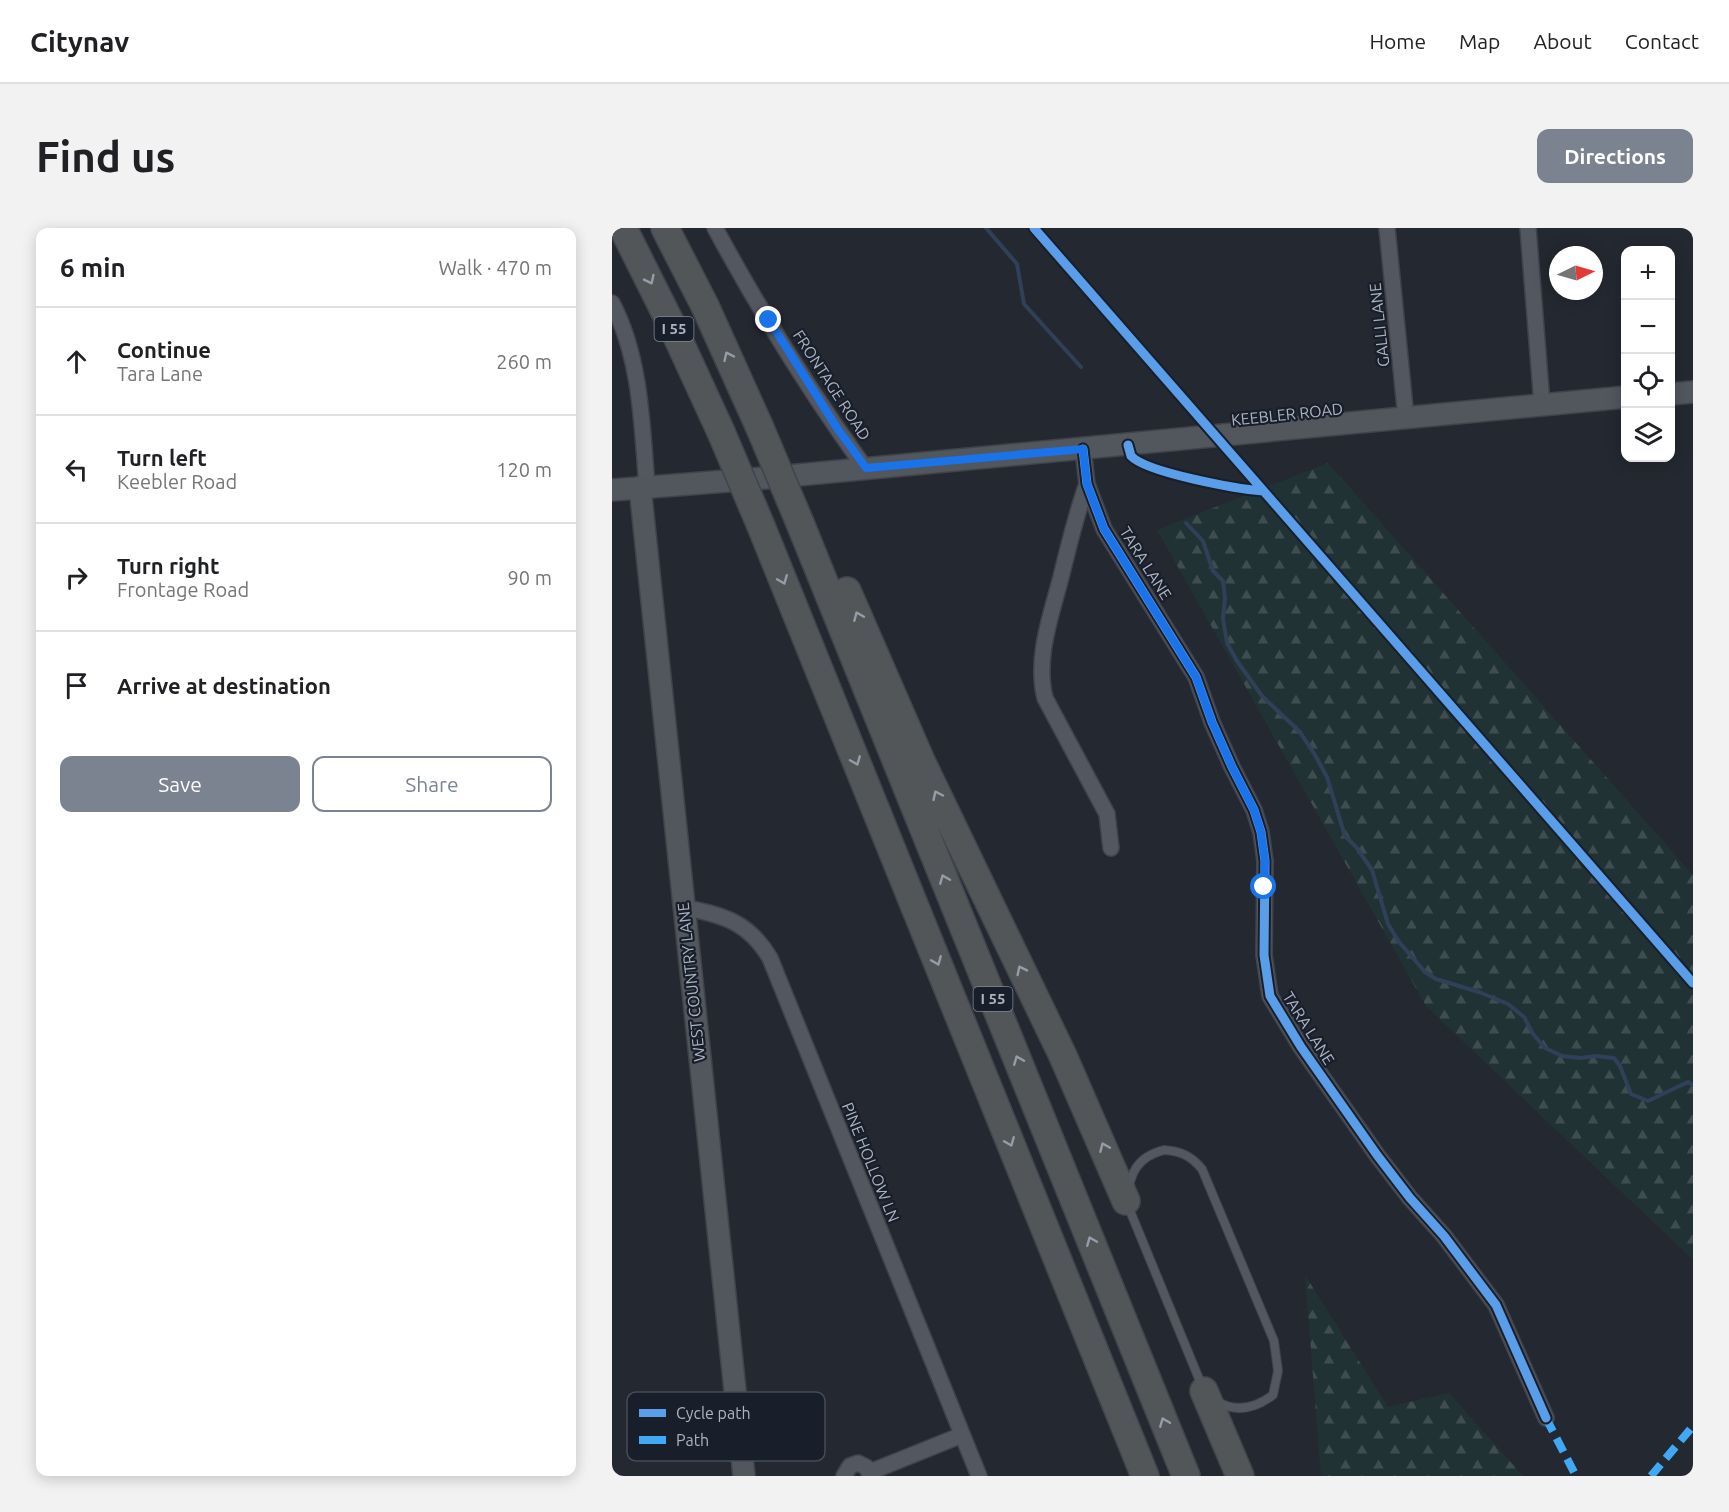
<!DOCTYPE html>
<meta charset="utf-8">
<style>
:root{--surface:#fff;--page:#f2f2f2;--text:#202124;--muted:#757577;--line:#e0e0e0;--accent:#7c8390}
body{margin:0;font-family:Ubuntu,sans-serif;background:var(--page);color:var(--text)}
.controls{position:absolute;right:18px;top:18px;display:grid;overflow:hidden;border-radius:12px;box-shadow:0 3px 15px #0003}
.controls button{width:54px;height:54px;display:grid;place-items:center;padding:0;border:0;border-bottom:2px solid var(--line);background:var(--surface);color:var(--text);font:30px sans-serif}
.compass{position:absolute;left:937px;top:18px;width:54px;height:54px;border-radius:50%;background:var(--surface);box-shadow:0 3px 15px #0003;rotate:85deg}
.stop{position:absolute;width:18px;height:18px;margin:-14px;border:4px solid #1a73e8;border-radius:50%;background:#fff}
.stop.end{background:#1a73e8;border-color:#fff;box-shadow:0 2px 6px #0008}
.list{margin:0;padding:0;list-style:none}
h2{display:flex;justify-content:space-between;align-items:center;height:78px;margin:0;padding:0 24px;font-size:26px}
h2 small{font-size:20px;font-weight:400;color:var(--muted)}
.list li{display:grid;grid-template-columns:39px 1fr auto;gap:18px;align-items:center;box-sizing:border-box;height:108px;padding:0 24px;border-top:2px solid var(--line)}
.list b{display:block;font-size:22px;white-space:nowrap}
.list p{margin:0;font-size:20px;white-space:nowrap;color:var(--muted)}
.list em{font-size:20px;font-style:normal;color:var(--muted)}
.actions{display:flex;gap:12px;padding:18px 24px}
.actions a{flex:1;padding:14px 0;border:2px solid var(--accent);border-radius:12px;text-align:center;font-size:21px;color:var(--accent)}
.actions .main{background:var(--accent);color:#fff}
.icon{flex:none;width:33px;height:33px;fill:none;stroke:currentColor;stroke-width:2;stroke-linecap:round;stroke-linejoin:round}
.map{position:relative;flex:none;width:1081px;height:1248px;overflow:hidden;border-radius:12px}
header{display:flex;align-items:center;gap:36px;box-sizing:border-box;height:84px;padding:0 30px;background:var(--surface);border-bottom:2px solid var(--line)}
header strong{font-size:28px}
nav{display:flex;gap:33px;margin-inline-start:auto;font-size:21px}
.intro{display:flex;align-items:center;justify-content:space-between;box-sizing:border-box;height:144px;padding:0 36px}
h1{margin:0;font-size:42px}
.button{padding:15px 27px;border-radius:12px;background:var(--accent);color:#fff;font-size:21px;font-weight:700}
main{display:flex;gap:36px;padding:0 36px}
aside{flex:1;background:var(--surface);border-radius:12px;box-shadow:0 3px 15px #0003}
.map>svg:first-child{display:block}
.forest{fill:url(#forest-firs)}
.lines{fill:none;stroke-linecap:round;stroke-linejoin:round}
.stream{stroke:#314059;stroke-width:4}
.lane-casing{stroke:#404349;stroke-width:10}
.street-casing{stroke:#404349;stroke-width:18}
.secondary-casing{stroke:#404349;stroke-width:24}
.highway-casing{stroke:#40444c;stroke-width:30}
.lane{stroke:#53575f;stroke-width:8}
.street{stroke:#53575f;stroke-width:15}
.secondary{stroke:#52565d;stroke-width:21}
.highway{stroke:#535659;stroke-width:27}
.highway-bridge-casing{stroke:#40444c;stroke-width:30;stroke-linecap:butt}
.highway-bridge{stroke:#535659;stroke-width:27}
.quiet{stroke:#3fa9f5;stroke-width:8;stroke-dasharray:15 8;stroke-linecap:butt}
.cycleway-casing{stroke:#181f2a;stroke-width:13}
.cycleway{stroke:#5a9eea;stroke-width:9}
.oneway{stroke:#969ca8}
.route{stroke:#1a73e8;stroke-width:8}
.labels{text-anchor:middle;stroke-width:4.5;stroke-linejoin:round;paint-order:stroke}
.shield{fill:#181f2a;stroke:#808795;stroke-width:1.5}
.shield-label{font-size:15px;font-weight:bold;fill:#acb4c3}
.street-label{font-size:16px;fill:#acb4c3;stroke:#181f2a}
.key{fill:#181f2a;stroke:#444c58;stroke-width:1.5}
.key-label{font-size:16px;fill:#acb4c3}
</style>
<header>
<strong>Citynav</strong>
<nav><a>Home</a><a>Map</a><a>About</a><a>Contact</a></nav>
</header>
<div class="intro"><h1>Find us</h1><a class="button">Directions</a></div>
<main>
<aside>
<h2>6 min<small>Walk · 470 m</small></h2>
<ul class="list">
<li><svg class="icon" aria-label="ahead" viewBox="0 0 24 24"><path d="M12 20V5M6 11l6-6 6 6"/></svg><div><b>Continue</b><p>Tara Lane</p></div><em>260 m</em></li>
<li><svg class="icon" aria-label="left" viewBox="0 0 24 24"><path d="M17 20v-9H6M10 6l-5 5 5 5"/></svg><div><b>Turn left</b><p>Keebler Road</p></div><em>120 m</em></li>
<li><svg class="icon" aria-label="right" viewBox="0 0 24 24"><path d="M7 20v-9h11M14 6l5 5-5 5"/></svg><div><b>Turn right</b><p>Frontage Road</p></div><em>90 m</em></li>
<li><svg class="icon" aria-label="arrive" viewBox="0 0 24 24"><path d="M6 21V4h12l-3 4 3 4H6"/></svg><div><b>Arrive at destination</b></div></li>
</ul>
<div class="actions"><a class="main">Save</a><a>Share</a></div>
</aside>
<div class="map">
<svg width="1081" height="1248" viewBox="0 0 1081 1248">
<defs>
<pattern id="forest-firs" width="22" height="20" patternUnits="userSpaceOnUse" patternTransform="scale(1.5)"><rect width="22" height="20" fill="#213235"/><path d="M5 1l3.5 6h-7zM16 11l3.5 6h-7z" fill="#3f4d51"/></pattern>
</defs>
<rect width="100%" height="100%" fill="#242830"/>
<path class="forest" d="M716,235L1081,647V1032L814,778L545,302Z
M693,1047L776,1179L837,1165L911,1248H709Z"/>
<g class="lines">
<path class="stream" d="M374,0L405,36L412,76L469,139
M574,295L591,313L601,343L611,353L613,370L611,391L615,415L625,433L650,468L688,504L703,527L715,549L733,608L745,620L760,642L776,696L787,714L813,744L824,751L867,764L896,776L912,789L921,806L933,820L950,828L969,830L983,828L1002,830L1008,838L1019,866L1036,873L1076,854L1081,857"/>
<g class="lane-casing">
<path id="lane" d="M552,922C569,923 579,928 590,941L662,1113L666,1143L661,1167C637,1185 614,1185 592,1163L514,973C518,946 524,929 552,922Z"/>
</g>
<g class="street-casing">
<path id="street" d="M103,0C148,83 198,164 253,240
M775,0L794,190
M916,0L930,176
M0,75C29,130 30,198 35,259
M471,221L475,256L492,301L584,449L600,494L620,539L642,582L649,604L653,633L652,727L658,768L689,819L765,927L798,970L832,1008L884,1077L934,1190
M475,256C464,286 457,317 449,349C439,388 423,430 433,470L495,586L499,620
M71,679C110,687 136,693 158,730L367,1248
M258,1244L350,1207
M232,1248L238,1238L246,1235L254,1239L259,1248"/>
</g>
<g class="secondary-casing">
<path id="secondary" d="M1058,166L1081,164
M28,259L132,1248
M0,262L154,250L1014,169"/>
</g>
<g class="highway-casing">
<path id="highway" d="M11,0L63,104L109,204
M53,0L93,78L148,200
M188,295L574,1248
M149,298L533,1248
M235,363L309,533L451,828L514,973
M592,1163L628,1248"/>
</g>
<use href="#lane" class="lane"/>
<use href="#street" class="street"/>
<use href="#secondary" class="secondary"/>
<use href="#highway" class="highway"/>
<g class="highway-bridge-casing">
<path id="highway-bridge" d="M148,200L188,295
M109,204L149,298"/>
</g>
<use href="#highway-bridge" class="highway-bridge"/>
<path class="quiet" d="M934,1190L964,1248
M1039,1248L1081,1198"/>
<g class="cycleway-casing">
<path id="cycleway" d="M422,0L1081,755
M516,217L519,228C535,245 626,261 651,263
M471,221L475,256L492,301L584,449L600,494L620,539L642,582L649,604L653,633L652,727L658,768L689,819L765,927L798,970L832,1008L884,1077L934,1190"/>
</g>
<use href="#cycleway" class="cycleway"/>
</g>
<defs><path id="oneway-chevron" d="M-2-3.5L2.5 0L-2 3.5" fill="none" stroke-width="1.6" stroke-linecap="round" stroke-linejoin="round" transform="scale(1.5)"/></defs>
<g class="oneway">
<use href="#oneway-chevron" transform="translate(38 52) rotate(64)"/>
<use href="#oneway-chevron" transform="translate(116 128) rotate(-115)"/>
<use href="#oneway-chevron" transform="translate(171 352) rotate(68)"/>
<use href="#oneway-chevron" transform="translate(246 388) rotate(-113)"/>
<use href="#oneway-chevron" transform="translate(244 533) rotate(68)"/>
<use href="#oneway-chevron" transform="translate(325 567) rotate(-115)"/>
<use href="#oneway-chevron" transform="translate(332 651) rotate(-112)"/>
<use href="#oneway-chevron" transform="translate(325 733) rotate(68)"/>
<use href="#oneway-chevron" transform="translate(409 742) rotate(-116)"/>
<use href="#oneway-chevron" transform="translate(406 832) rotate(-112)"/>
<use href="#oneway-chevron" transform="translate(398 914) rotate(68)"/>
<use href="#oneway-chevron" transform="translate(492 919) rotate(-113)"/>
<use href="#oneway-chevron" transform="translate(479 1013) rotate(-112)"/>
<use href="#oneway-chevron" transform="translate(552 1194) rotate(-112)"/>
</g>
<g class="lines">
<path class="route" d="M157,92L225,200L254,240L471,221L475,256L492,301L584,449L600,494L620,539L642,582L649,604L653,633L652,659"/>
</g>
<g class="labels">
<g class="shield">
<rect x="42.5" y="89" width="39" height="24" rx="4.5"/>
<rect x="361.5" y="759" width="39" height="24" rx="4.5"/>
</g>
<g class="shield-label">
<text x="62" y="106">I 55</text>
<text x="381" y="776">I 55</text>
</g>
<g class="street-label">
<text transform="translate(767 97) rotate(-96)" y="6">GALLI LANE</text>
<text transform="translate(220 157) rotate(57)" y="6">FRONTAGE ROAD</text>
<text transform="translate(675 186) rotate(-6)" y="6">KEEBLER ROAD</text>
<text transform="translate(534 335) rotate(58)" y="6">TARA LANE</text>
<text transform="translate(79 754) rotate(-96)" y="6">WEST COUNTRY LANE</text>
<text transform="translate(697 800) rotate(58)" y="6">TARA LANE</text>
<text transform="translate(259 934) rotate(68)" y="6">PINE HOLLOW LN</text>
</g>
</g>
<rect x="15" y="1164" width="198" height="69" rx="9" class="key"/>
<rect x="27" y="1181" width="27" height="8" fill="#5a9eea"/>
<rect x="27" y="1208" width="27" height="8" fill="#3fa9f5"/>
<g class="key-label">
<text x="64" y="1191">Cycle path</text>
<text x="64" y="1218">Path</text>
</g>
</svg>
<div class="controls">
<button>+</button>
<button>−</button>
<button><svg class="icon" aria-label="locate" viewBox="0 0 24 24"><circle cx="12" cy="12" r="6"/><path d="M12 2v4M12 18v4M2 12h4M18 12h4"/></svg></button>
<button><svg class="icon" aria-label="layers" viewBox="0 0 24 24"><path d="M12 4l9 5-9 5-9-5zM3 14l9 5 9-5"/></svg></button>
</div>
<svg class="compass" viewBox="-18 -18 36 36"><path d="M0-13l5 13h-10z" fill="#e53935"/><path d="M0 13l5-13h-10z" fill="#757577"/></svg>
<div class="stop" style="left:652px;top:659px"></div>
<div class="stop end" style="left:157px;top:92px"></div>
</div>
</main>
